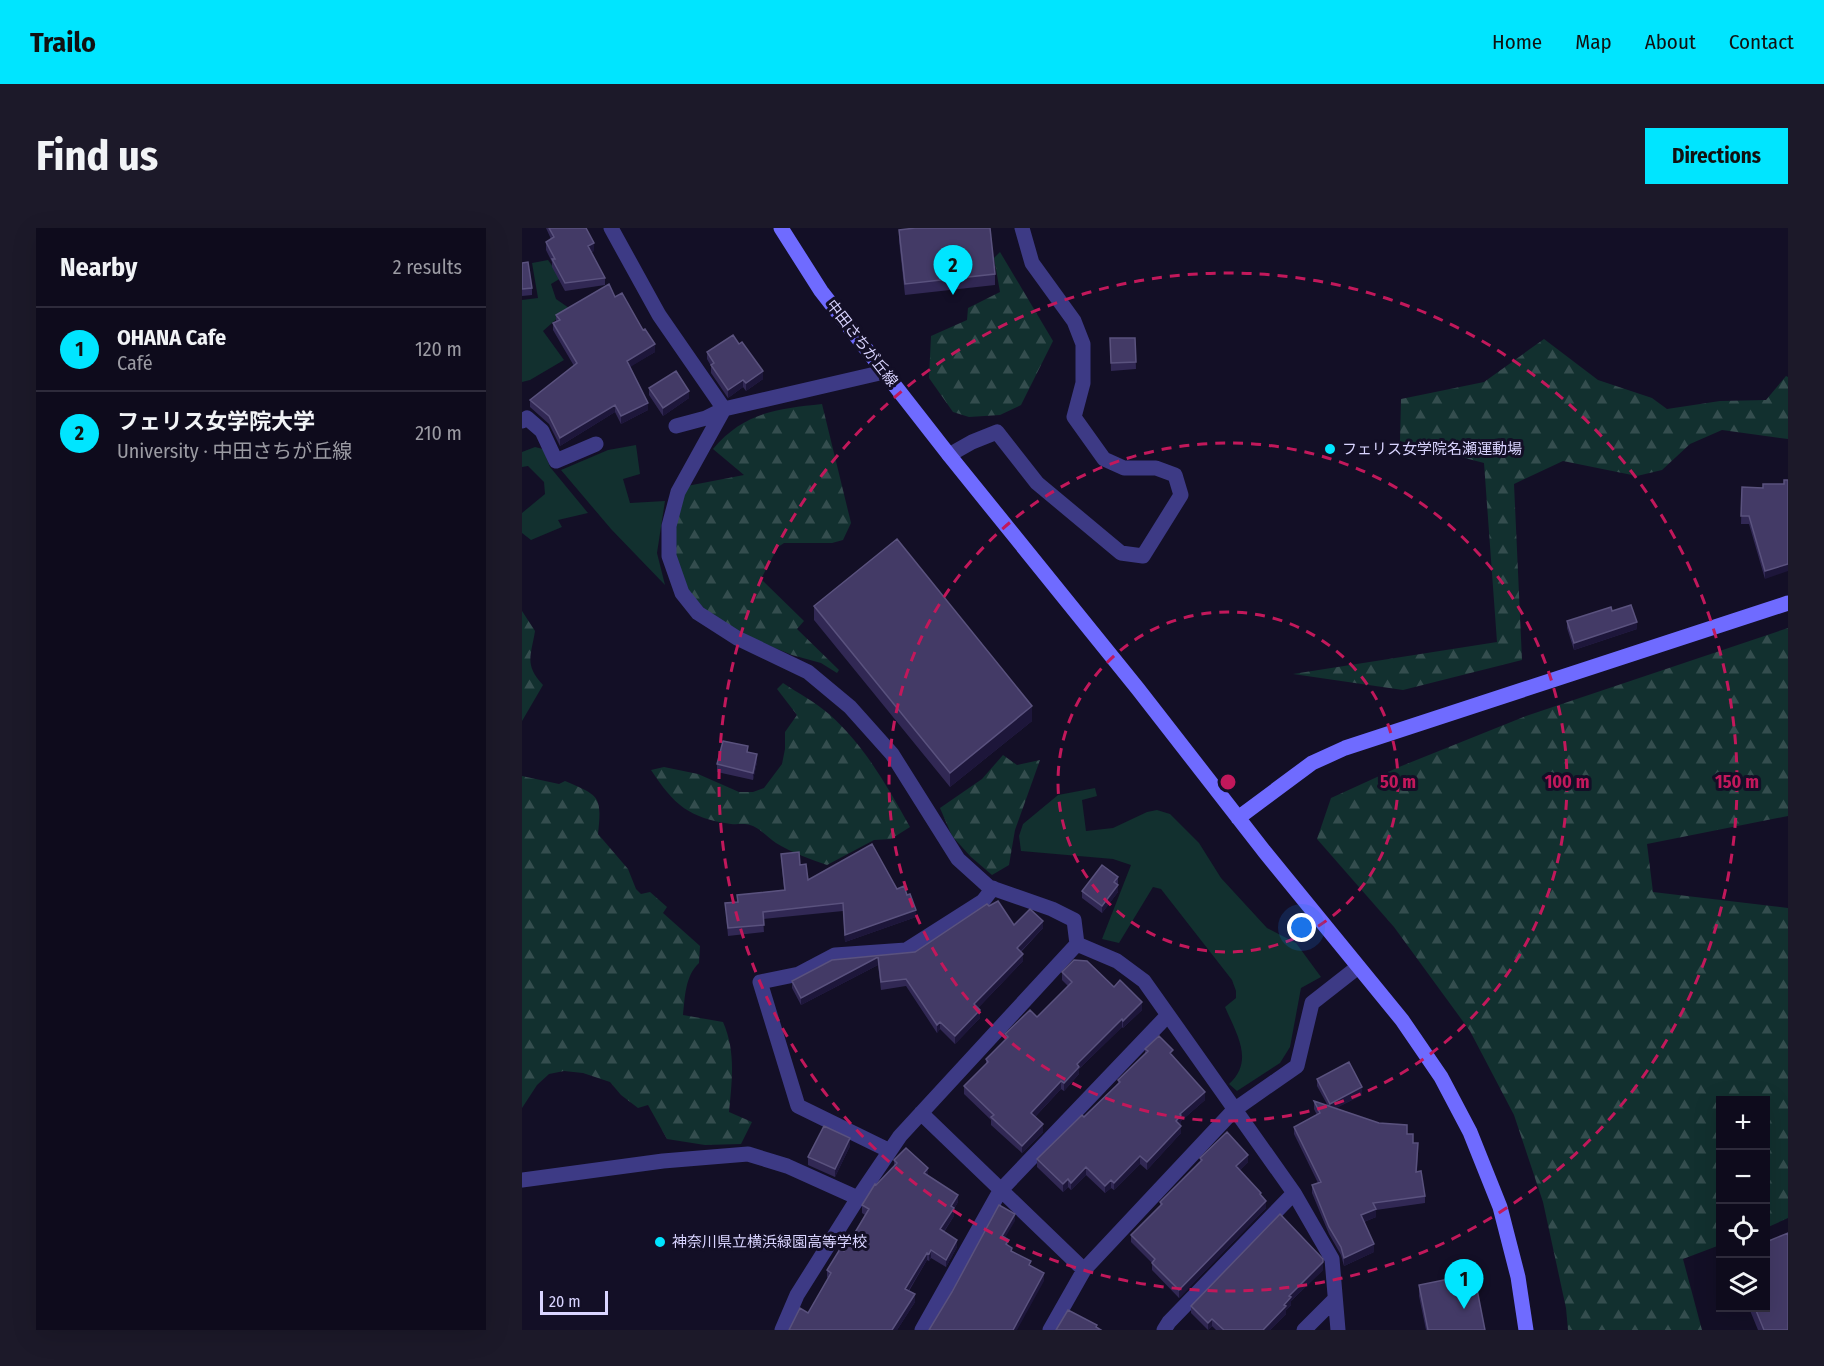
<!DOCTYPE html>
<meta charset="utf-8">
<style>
:root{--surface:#0e0b1c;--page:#1c1929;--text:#f1f3f6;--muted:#9b9ba3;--line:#2e2b3b;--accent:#00e5ff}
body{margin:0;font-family:"Fira Sans Condensed","Noto Sans JP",sans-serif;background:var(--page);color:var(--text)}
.controls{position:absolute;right:18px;bottom:18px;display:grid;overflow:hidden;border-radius:0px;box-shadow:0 6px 24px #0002}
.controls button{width:54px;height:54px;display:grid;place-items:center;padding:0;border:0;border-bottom:2px solid var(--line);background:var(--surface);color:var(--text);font:30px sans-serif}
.scale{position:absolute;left:18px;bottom:15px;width:68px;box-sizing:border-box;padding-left:6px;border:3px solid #d9d4ff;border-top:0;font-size:16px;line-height:21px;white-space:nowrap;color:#d9d4ff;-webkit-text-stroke:4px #130f26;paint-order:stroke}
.you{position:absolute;left:780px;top:700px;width:21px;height:21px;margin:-15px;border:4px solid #fff;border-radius:50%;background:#1a73e8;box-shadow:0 0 0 9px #1a73e833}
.badge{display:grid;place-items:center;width:39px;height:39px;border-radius:50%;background:var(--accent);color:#111;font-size:20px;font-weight:700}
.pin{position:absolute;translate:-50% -50px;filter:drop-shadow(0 2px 3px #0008)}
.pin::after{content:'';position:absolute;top:32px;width:21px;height:18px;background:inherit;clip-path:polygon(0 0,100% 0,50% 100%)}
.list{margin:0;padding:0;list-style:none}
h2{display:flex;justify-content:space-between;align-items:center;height:78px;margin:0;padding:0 24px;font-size:26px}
h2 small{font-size:20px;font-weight:400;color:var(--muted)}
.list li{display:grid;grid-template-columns:39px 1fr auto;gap:18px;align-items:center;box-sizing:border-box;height:84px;padding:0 24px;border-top:2px solid var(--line)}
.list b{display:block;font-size:22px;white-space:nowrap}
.list p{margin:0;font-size:20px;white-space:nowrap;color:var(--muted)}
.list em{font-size:20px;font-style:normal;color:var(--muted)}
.icon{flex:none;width:33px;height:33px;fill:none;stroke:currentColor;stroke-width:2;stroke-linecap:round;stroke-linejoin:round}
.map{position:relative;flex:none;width:1266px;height:1102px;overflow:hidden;border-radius:0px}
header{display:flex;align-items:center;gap:36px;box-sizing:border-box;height:84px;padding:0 30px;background:var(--accent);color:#111}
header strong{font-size:28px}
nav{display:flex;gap:33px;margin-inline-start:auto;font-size:21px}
.intro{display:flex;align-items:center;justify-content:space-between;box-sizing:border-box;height:144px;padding:0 36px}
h1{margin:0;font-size:42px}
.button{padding:15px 27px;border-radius:0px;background:var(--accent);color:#111;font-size:21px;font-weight:700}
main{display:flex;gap:36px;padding:0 36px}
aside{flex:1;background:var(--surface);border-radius:0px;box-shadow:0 6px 24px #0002}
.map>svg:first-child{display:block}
.grass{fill:#12302f}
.forest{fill:url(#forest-firs)}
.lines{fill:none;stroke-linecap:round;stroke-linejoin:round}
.street{stroke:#3d3a85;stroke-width:15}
.secondary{stroke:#6f6bff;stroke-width:15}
.wall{fill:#312854}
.shaded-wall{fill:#1d163a}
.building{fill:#433a66;stroke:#5a527e;stroke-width:1.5}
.ring{fill:none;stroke:#c2185b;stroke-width:3;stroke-dasharray:10 8}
.poi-dot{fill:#00e5ff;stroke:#130f26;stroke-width:2}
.labels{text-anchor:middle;stroke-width:6;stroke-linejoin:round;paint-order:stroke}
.street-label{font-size:15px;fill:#d9d4ff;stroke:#130f26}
.poi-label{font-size:15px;fill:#d9d4ff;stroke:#130f26;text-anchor:start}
.centre{fill:#c2185b;stroke:#130f26;stroke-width:3}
.ring-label{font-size:18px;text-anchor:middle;font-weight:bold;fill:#c2185b;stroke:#130f26;stroke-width:6;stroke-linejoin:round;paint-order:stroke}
</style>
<header>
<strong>Trailo</strong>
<nav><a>Home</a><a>Map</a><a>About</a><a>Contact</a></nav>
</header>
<div class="intro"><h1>Find us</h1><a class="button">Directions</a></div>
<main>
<aside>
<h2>Nearby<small>2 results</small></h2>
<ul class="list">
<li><span class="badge">1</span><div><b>OHANA Cafe</b><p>Café</p></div><em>120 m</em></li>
<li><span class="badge">2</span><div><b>フェリス女学院大学</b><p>University · 中田さちが丘線</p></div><em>210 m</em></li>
</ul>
</aside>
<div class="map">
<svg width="1266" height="1102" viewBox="0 0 1266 1102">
<defs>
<pattern id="forest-firs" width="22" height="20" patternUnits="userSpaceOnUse" patternTransform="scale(1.5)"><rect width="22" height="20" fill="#12302f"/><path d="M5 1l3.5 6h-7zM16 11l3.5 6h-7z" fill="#344d4e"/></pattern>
</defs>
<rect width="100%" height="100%" fill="#130f26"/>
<path class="grass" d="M26,32L39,50L29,56L34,71L47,80L21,103L42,132L8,152L0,154V72L16,70L10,35Z
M114,217L118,246L101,251L108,275L143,273L135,325L143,357L89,301L39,242L86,222Z
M13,219L21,221L28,239L66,285L36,292L40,299L9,312L0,305V285L23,266L22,254L6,238L0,239V224Z
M573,560L575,568L560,572L564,603L591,600L625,584L635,582L648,586L677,615L699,650L745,700L774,715L799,749L779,760L768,819L758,835L715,863L707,856C733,833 714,805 703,779L714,770V763L710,752L639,661L631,659L597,715L580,711L609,637L591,631L499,623L497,608L501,596L536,567Z"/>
<path class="forest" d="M478,24L531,113L499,177L478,187L447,189L431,184L407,150L409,108L445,92L446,80L478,64L472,30Z
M1022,111L1076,152L1130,170L1145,181L1198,173L1244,172L1264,148L1266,149V211L1200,202L1168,216L1140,242L1115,248L1041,233L992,256L1000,432L881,462L771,446L975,414L962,235L878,213L879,171L962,154Z
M300,176L329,295L321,312L310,315H262L256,319L239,351L282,393L275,401L317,442L315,445L299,435L270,427L231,411L187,386L161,357L155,337L152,300L165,258L222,247L191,221C222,184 255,181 300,176Z
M0,383L13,403C9,428 2,437 21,457L0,493Z
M1266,400V588L1125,616L1131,664L1266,680V990L1244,1000V872H1198V1017L1161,1031L1180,1102H1046L1044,1080L1021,974L992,887L948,803L872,699L795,611L809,570L877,539L1004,488Z
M261,455C276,465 293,474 307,486C343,518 365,558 388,599L369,611L352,612L305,637C288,631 270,625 254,615C246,610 237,599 228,597C222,595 215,597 209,596C167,590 152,577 129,542L142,539L176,546L217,564H231L242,560L260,536L263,521V504L275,487L255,461Z
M481,527L495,537L518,532L493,602L487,637L470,647L449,629L430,608L418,580L460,551Z
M0,548L37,556L43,553C78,568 80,568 76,606L106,641L114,661L119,666L128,664L145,679L141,685L178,718L177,735C163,748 163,769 161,787L201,794C214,823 210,853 207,884L230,894L219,916L183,917L145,911L126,877L116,880L99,867L88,854L61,845L42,843L27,846L15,857L0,880Z"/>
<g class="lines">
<path class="street" d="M89,0L137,87L202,181
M202,181L156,264L147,298V328L160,365L176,385L215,410L286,444L328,479L370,526L436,631L467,659L530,681L552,692L555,716L595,733L622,753L772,965L810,1031L816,1102
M0,193L5,190L20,203L34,233L74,216
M154,198L184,190L202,181L362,144
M427,227L450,214L475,204L515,255L599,325L621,328L659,267L653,247L634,240H602L582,231L552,189L561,155V116L552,93L510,35L500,0
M399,885L562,1042
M368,923L276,878L238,754L277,746L313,727L384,722L461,673L471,660
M0,952L141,933L226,926L265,938L336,970
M260,1102L275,1067L336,970L378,908L555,716
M400,1102L478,963L645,788
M528,1102L562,1042L712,882L775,838L790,775L836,739
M642,1102L647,1094L772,965
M782,1102L812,1072"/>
<path class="secondary" d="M259,0L299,63L427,227L616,461L742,623L880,792L919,849L948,904L978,979L996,1049L1004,1102
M716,590L790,535L823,520L1266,375"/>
</g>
<path class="wall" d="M24,0H64L72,23L69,24L83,50V57L43,63L30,39V34L24,22V14L29,11Z
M377,2L473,46V57L383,67L377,13Z
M0,35L10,60V67L0,68Z
M93,69L133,124L107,139L126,182L99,196L93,184L38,218L27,196L8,179V172L52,138L31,102V95L34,93V87Z
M588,110H613L614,141L589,143Z
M217,116L241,151L224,163L221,159L206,170L189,145V138L185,131V124Z
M127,160L167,170L141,188L127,167Z
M1262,256L1243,351L1227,296H1219L1220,259L1241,260Z
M292,378L510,493L428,559L292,392Z
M1090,383L1115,401L1052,422L1045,400V393Z
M226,524L235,534L231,552L195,544V536Z
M259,626L278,637L286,652L375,661L394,689L323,714L321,683L241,691L242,704L206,708L203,675L215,674V667L262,662Z
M596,649V664L580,685L560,670V663Z
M467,678L492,697L521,700L499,724L501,733L456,780L458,790L433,816L418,801L415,805L384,758L359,762L356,737L279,777L270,760V753L393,724Z
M540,744L592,759L620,782L601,800L600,799L557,841V846L542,863L539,861L513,889L521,904L500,925L469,897V892L442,866V858L464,836V831L483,812V806L515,789L546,758L540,752Z
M623,821L651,828L683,872L659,893V895L658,897L659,905L625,942L618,936L592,962L589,960L583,965L564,947L549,962L546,959L541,964L515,939V931L596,856V852L623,826Z
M795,851L840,867L814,880L885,906L896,922L895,944L903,968V975L854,982V989L842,994L852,1024L822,1038L819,1027L807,1006L790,965V957L796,955L772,906V899L795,887L792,881V873L806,878L795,858Z
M328,918L313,949L286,937V929Z
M678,930L726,934L718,942L739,967L744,980L657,1070L630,1042V1035L609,1014V1007L638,978V974L678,934Z
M372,932L406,948L436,974L432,981V988L422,1004L435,1019L424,1039L409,1030L407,1033L405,1032L387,1063L393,1074L375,1102H267L286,1085L306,1050L305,1049V1042L322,1023L343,987L340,985V977L354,957L372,938Z
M801,1042L769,1073V1077L764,1082V1086L748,1102H694L690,1098L686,1102L669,1085V1078Z
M897,1057L963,1102H904L897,1068Z
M1227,1080H1244L1266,1102H1236Z"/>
<path class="shaded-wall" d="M72,15V23L66,26V18Z
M133,116V124L105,141V133Z
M241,143V151L224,163V155Z
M221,152V159L206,170V162Z
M167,163V170L141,188V180Z
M126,175V182L99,196V188Z
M93,177V184L38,218V210Z
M1266,336V343L1243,351V343Z
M1115,394V401L1052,422V415Z
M510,478V493L428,559V545Z
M235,526V534L231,552V545Z
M596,657V664L580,685V678Z
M394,682V689L323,714V707Z
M521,693V700L495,727V720Z
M501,726V733L452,784V776Z
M356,729V737L279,777V770Z
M620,774V782L601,800V793Z
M458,782V790L433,816V808Z
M600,791V799L557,841V846L542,863V855L555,836Z
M418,794V801L415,805V797Z
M539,853V861L509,893V885Z
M840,859V867L808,883V876Z
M683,864V872L659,893V895L654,901V893L658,886Z
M521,896V904L500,925V918Z
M659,898V905L625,942V934Z
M328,910V918L313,949V941Z
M726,927V934L714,946V938Z
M618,928V936L592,962V955Z
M564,939V947L549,962V955Z
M406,940V948L402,945Z
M546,951V959L541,964V956Z
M589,952V960L583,965V958Z
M436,967V974L432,981V988L418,1009V1001L429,978Z
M744,973V980L657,1070V1062Z
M854,981V989L839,995V987Z
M493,986V993L480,1015V1008Z
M435,1012V1019L424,1039V1032Z
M852,1016V1024L822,1038V1030Z
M409,1022V1030L407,1033V1026Z
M405,1025V1032L383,1068V1061Z
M801,1034V1042L769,1073V1077L764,1082V1086L748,1102H741L767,1068Z
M522,1045V1053L495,1102H491Z
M393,1066V1074L375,1102H370Z
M690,1091V1098L686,1102V1095Z"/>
<path class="building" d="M27,0H64L72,15L66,18L83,50L43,55L30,31H33L24,14L32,9Z
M393,0H468L473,46L383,56L377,2Z
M6,34L10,60L0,61V35Z
M87,56L93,69L100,65L121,102L123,101L133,116L105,133L126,175L99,188L93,177L38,210L27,188L8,172L55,135L31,95L38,92L34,87Z
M211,107L217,116L220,114L241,143L224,155L221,152L206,162L189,137L192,135L185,124Z
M588,110H613L614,134L589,135Z
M154,143L167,163L141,180L127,160Z
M1262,252H1266V336L1243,343L1227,288H1219L1220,259L1241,260V256H1262Z
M375,311L510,478L428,545L292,378Z
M1109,377L1115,394L1052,415L1045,393L1089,379L1090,383Z
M201,513L226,518L225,524L235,526L231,545L195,536Z
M350,616L375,661L382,658L385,667L388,666L394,682L323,707L321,675L241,684L242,697L206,700L203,675L216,674L215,667L263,662L259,626L277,624L278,637L284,636L286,652Z
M580,637L596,649L592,654L596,657L580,678L560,663Z
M476,673L492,697L508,681L521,693L495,720L501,726L452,776L458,782L433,808L418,794L415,797L384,751L359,754L356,729L279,770L270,753L310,732L393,724L465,676L467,678Z
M552,732L565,733L592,759L598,752L620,774L601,793L600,791L555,836L557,839L542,855L539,853L509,885L521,896L500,918L469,889L472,887L442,858L466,834L464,831L486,809L483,806L508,782L515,789L550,754L540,744Z
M637,808L651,822L648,825L683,864L658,886L659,887L654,893L659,898L625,934L618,928L592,955L589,952L583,958L564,939L549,955L546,951L541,956L515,931L560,887L562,889L598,854L596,852L626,823L623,821Z
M827,834L840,859L808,876L795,851Z
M792,873L857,895L885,897V906H891V915H896L894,944L899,943L903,968L851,975L854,981L839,987L852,1016L822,1030L819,1019L807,999L790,957L799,954L772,899L798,885Z
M302,898L328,910L313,941L286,929Z
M705,904L726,927L714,938L739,965L738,966L744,973L657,1062L630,1035L633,1031L609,1007L640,976L638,974L680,932L678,930Z
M384,920L406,940L402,945L436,967L429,978L432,980L418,1001L435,1012L424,1032L409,1022L407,1026L405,1025L383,1061L393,1066L370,1102H267L278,1080L286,1085L309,1045L305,1042L318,1021L322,1023L347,981L340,977L353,956L354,957L375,935L372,932Z
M477,977L493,986L480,1008L487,1012L484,1016L490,1020L489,1023L509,1033L507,1037L522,1045L491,1102H407L430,1064Z
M758,986L801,1031V1034L767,1068L769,1069L762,1077L764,1078L741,1102H702L690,1091L686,1095L669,1078Z
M1266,1005V1102H1242L1233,1080H1244V1014Z
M952,1046L963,1102H906L897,1057Z
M546,1082L575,1097L574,1099L579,1102H534Z"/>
<g class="ring">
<circle cx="706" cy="554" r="170"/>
<circle cx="706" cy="554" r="339"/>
<circle cx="706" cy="554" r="509"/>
</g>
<g class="poi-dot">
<circle cx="808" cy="221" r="6"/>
<circle cx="138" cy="1014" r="6"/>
</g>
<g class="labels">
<g class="street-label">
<text transform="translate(340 115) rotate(52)" y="5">中田さちが丘線</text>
</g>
<g class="poi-label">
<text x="820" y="226">フェリス女学院名瀬運動場</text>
<text x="150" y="1019">神奈川県立横浜緑園高等学校</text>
</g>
</g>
<circle cx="706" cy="554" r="9" class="centre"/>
<g class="ring-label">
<text x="876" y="560">50 m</text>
<text x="1045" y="560">100 m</text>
<text x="1215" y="560">150 m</text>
</g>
</svg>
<div class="controls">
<button>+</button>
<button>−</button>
<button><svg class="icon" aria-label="locate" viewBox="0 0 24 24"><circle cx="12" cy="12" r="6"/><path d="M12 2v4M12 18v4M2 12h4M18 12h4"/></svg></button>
<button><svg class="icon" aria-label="layers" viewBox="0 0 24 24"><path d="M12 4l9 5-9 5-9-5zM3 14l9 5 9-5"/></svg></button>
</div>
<div class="scale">20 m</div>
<div class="you"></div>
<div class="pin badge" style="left:942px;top:1081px">1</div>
<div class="pin badge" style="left:431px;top:67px">2</div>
</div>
</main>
